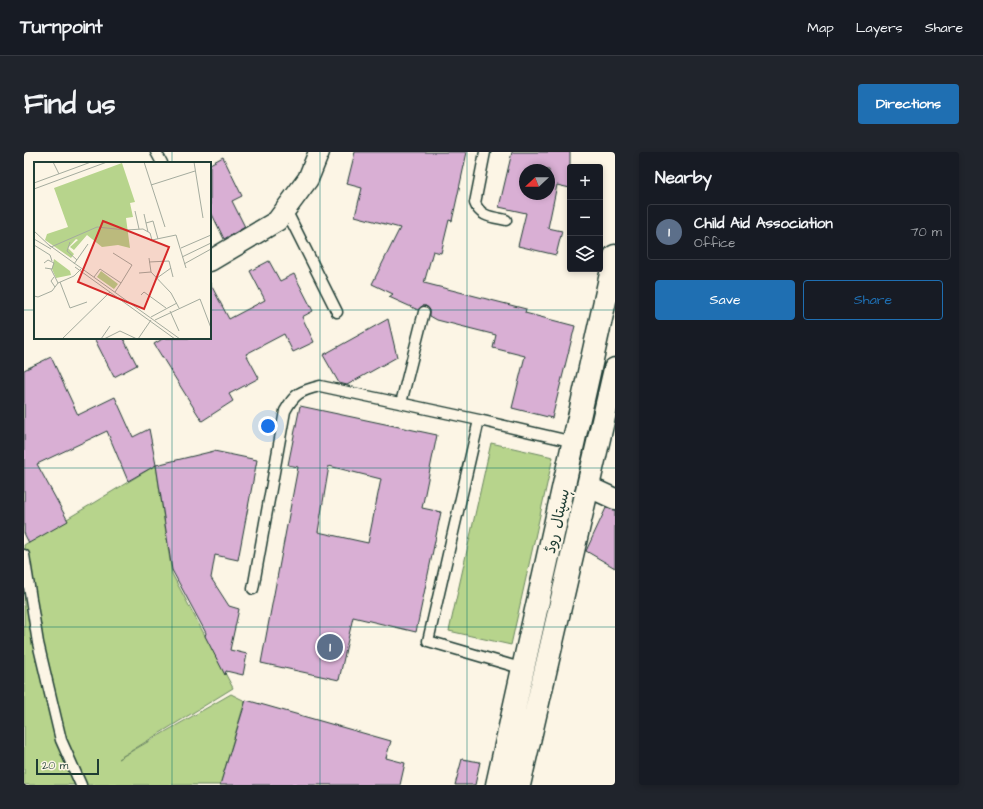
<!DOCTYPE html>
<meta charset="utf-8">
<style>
:root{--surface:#171b24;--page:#20242c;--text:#f1f3f6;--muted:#9ea1a6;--line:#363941;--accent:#1f6fb2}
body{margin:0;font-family:"Architects Daughter","Playpen Sans Arabic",sans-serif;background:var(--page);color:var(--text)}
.controls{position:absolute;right:12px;top:12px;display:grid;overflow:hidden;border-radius:4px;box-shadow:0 2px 6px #0003}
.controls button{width:36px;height:36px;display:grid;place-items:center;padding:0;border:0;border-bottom:1px solid var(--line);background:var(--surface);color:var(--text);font:20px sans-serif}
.compass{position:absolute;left:495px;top:12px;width:36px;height:36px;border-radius:50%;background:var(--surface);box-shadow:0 2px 6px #0003;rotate:248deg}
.scale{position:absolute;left:12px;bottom:10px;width:63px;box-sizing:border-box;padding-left:4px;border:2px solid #1f3d34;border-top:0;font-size:11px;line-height:14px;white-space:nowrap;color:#1f3d34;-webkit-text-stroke:3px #fcf5e5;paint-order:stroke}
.you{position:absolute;left:244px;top:274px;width:14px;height:14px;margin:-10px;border:3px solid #fff;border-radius:50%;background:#1a73e8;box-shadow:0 0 0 6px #1a73e833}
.badge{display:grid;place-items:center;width:26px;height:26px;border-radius:50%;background:var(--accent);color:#fff;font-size:13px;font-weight:700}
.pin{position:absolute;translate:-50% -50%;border:2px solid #fff;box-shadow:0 1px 4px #0006}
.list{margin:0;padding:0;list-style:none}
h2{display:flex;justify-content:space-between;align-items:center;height:52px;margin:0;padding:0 16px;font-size:17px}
h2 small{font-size:13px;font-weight:400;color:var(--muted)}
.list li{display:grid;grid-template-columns:26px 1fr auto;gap:12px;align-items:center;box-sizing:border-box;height:56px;margin:0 8px 8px;padding:0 8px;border:1px solid var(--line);border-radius:4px}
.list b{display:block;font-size:15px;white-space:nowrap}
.list p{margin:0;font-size:13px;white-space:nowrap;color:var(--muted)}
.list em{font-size:13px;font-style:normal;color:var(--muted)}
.actions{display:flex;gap:8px;padding:12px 16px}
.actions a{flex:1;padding:9px 0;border:1px solid var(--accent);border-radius:4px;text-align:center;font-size:14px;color:var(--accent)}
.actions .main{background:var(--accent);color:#fff}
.icon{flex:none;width:22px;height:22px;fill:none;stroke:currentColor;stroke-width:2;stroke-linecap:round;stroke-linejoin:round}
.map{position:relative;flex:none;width:591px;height:633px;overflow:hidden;border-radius:4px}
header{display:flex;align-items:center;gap:24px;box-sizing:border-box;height:56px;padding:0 20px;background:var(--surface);border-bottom:1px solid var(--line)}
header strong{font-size:19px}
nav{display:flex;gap:22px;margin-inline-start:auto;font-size:14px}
.intro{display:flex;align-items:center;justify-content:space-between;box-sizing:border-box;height:96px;padding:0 24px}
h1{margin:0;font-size:28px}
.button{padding:10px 18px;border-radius:4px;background:var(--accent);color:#fff;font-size:14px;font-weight:700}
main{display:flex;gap:24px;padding:0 24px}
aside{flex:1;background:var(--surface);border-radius:4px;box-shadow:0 2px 6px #0003}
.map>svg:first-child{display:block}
.green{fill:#b7d48c;stroke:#6b8860}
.building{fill:#d9afd4;stroke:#1f3d34;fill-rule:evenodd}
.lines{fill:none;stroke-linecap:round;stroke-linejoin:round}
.service-casing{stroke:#1f3d34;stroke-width:13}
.minor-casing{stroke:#1f3d34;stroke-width:23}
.secondary-casing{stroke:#1f3d34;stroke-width:25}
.service{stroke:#fcf5e5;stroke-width:10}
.minor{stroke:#fcf5e5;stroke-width:20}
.secondary{stroke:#fcf5e5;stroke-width:22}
.grid{fill:none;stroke:#0f766e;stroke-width:1;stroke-opacity:0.55}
.labels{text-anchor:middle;stroke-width:4;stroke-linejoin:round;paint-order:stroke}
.street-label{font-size:15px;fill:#1f3d34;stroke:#fcf5e5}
.inset-road{fill:none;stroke:#a4ab9e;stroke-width:1}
.view{fill:#d62828;fill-opacity:0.15;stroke:#d62828;stroke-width:2}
.inset-edge{fill:none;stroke:#1f3d34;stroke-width:2}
</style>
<header>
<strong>Turnpoint</strong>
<nav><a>Map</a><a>Layers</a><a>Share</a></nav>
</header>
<div class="intro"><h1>Find us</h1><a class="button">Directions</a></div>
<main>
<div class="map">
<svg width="591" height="633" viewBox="0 0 591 633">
<rect width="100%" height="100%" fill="#fcf5e5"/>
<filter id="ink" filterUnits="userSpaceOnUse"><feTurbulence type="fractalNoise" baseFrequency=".025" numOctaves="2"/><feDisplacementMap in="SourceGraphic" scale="8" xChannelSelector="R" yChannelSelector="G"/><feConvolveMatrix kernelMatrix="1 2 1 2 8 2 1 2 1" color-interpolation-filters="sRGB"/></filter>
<g filter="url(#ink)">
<path class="green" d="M467,291L529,305L487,493L425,479Z
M132,313L148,422L209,536L94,607L207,542L221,549L196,633H0V393Z"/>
<path class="building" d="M331,0H443L428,69L425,68L417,101L409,99L400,131L502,157L501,161L551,174L528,266L488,256L501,204L469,196L472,183L413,168L406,164V158L402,154H398L394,158L365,145L369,142L348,132L376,76L331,64L338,36L323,32Z
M488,0H546V36L533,33L524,76L538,79L532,103L494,94L502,61L475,55ZM501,18H525V42H501Z
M199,5L218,44L208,49L221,75L200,87L186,58V12Z
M245,109L256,129L270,122L289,159L278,165L290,190L269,200L260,182L222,202L235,226L205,242L209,249L178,269L130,192L140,186H186V131L205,167L241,148L226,119Z
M364,167L373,205L323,233L315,231L299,203Z
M70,186H99L113,213L90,225Z
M27,205L54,263L91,245L109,285L125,277L132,313L104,329L83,279L13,312L44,369L5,391L0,381V218Z
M276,254L413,283L398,356L417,360L392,480L329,465L315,528L237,511L274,315L264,313ZM305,314L357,327L344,391L294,380Z
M190,299L233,308L214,408L191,403L187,426L205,454L215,457L206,498L223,502L219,523L202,519L201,523L181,484L182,481L148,418L132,313Z
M582,356L591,358V416L562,399Z
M222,548L367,589L362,606L381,611L376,633H196Z
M438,607L456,610L451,633H431Z"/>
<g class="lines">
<g class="service-casing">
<path id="service" d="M132,0L138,11
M461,0L451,51C456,65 469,65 482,68
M262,58L313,160
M377,251L400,160
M0,403L14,491L37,588L57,633
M229,437L261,259C271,241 276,239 296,234L455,268
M500,517L404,489L455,268L550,290"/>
</g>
<g class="minor-casing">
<path id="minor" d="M186,109L253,69L284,27L295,0
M565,335L591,347"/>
</g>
<g class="secondary-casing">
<path id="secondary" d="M473,633L591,104
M495,633L591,217"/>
</g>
<use href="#service" class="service"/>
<use href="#minor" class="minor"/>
<use href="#secondary" class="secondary"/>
</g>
</g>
<path class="grid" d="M148,0V11M296,0V633M443,0V633M0,158H11M186,158H591M148,186V633M0,316H591M0,475H591"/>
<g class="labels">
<g class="street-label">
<text transform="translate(533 369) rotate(-77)" y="5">ہسپتال روڈ</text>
</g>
</g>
<g transform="translate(10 10)">
<rect width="177" height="177" fill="#fcf5e5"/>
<path d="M88,1L101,40L96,41L99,55L92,56L96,86L84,83L68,85L53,73L40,88L36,85L44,78L42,77L34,86L40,92L37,96L11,78L13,72L34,65L20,26ZM20,97L36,109L37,113L22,116L18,107ZM67,109L84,122L80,127L63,115Z" fill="#b7d48c"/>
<path class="inset-road" d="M19,0L25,12M110,0L131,65M160,0L169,56M0,21L57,0M117,23L161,9M0,27L73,0M101,49L105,67M110,52L114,70M112,61L119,59L124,77M0,69L17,85M0,77L17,87M36,80L33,89L43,98M0,83L16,93L18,99M15,83L146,177M17,85L63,65L92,68L109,67L116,71L118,78L142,73L152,106M147,86L177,73M79,91L98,103L87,121M148,95L177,81M115,96L117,110L137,131L145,146M115,100L135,99L139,115M10,101L14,98L20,101L18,107L11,106M40,102L54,82M150,102L177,87M41,105L141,177M17,107L24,121M105,111L117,110M20,115L17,119L21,125M60,115L66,107L87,121L81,130M123,116L137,106M26,120L36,146L53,140M107,133L110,130L132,146M0,134L4,135L18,129L24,121L40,114L47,107M136,149L145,169M117,155L143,141M121,158L166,137L177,166M28,177L76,130M67,177L76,164M70,177L86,169L103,177M104,177L117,158"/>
<path class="view" d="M69,59L135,85L110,147L44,120Z"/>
<rect width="177" height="177" class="inset-edge"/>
</g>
</svg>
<div class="controls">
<button>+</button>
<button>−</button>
<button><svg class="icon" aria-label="layers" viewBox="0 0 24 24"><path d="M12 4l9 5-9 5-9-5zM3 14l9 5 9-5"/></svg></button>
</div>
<svg class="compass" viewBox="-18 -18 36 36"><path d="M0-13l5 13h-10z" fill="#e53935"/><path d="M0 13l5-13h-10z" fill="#9ea1a6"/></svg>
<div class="scale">20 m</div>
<div class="you"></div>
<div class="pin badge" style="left:306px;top:495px;background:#5c6f8a">1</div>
</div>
<aside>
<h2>Nearby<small></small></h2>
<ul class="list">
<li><span class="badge" style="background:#5c6f8a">1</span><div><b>Child Aid Association</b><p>Office</p></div><em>70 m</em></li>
</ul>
<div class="actions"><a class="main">Save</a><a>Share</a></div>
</aside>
</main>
